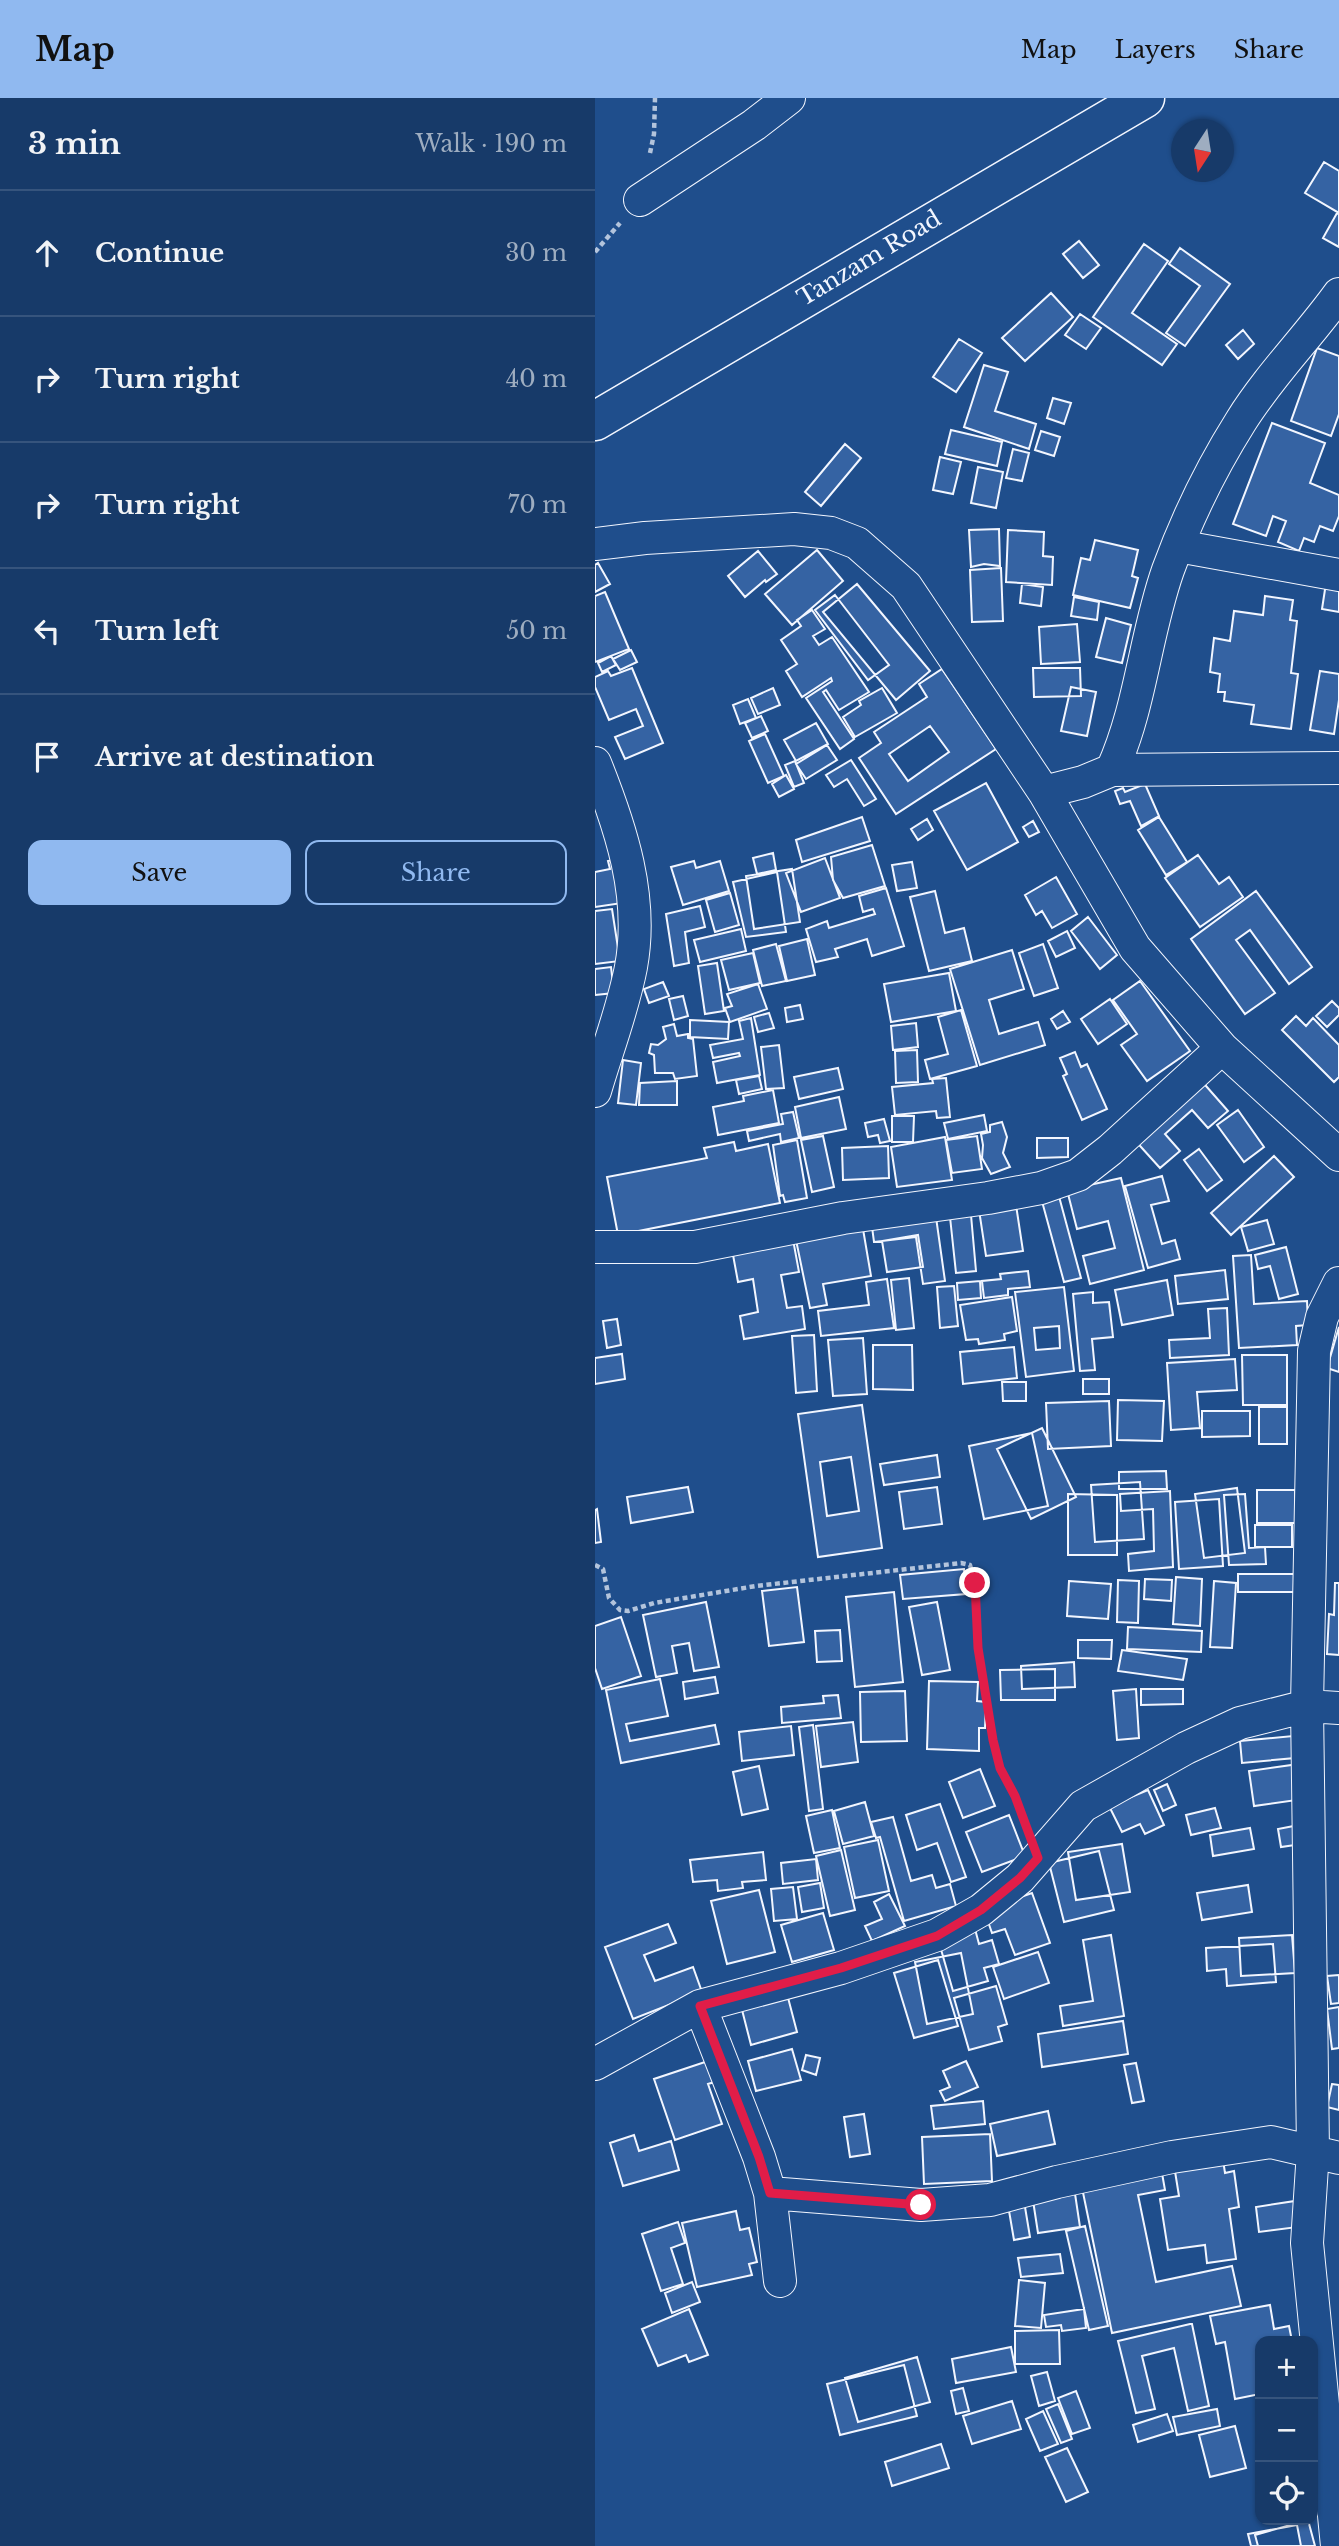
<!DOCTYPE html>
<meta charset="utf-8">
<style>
:root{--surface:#173a69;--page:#244571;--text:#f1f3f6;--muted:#9eadc0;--line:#36547d;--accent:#90b9f0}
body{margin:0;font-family:"Libre Baskerville",serif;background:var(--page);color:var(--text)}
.controls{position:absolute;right:21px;bottom:21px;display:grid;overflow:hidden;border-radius:14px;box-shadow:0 2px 5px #0004}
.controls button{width:63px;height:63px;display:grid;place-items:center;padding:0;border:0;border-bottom:2px solid var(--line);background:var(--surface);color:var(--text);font:35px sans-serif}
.compass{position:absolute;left:576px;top:21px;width:63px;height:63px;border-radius:50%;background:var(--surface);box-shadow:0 2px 5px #0004;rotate:192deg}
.stop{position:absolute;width:21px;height:21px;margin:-16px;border:5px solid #e11d48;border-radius:50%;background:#fff}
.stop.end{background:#e11d48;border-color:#fff;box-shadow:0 2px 7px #0008}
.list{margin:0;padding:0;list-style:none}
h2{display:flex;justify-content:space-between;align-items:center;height:91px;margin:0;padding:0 28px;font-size:30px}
h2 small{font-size:23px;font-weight:400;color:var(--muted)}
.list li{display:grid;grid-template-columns:46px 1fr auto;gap:21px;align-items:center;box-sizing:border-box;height:126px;padding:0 28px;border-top:2px solid var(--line)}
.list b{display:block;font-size:26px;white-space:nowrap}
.list em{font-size:23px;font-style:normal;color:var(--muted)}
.actions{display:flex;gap:14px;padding:21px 28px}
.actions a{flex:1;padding:16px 0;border:2px solid var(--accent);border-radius:14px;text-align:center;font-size:24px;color:var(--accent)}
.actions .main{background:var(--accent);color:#111}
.icon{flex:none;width:38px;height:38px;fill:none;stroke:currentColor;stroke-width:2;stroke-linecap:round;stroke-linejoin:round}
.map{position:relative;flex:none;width:744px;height:2448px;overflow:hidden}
header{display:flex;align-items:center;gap:42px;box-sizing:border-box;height:98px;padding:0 35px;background:var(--accent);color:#111}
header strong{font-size:33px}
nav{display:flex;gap:38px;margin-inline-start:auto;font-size:24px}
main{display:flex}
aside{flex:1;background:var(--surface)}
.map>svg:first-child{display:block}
.building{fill:#3563a3;stroke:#f2f6ff;stroke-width:2;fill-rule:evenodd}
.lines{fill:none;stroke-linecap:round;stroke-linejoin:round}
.street-casing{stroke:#f2f6ff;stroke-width:34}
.highway-casing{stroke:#f2f6ff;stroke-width:41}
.path{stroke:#b3c4dc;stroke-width:4.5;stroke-dasharray:5 3.5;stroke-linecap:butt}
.street{stroke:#1f4e8c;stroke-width:32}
.highway{stroke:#1f4e8c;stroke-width:38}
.route{stroke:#e11d48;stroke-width:9}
.labels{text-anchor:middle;stroke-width:5;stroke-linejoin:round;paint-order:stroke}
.street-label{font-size:23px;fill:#f2f6ff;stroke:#1f4e8c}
</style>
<header>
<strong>Map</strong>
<nav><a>Map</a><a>Layers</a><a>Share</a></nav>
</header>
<main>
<aside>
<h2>3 min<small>Walk · 190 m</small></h2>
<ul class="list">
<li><svg class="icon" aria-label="ahead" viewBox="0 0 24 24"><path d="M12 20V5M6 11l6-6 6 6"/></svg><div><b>Continue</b></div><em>30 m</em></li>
<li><svg class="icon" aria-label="right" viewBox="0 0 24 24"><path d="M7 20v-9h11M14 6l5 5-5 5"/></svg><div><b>Turn right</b></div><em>40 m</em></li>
<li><svg class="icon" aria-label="right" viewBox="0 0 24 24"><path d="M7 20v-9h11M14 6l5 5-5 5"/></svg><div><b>Turn right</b></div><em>70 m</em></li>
<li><svg class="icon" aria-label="left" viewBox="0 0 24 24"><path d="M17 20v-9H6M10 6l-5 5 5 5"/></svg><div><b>Turn left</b></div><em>50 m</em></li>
<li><svg class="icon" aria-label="arrive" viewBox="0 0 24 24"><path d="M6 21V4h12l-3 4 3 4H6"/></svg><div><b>Arrive at destination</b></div></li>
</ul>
<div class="actions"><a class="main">Save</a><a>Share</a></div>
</aside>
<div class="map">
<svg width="744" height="2448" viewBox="0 0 744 2448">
<rect width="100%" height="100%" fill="#1f4e8c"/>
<path class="building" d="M729,64L744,73V115L710,95Z
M742,115L744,116V149L728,140Z
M484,143L504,167L488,180L468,156Z
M549,146L573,163L537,215L582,246L567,267L498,219Z
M585,150L635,186L590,248L571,235L605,188L574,166Z
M456,195L478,219L430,263L407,240Z
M485,216L506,230L491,251L470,237Z
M648,232L659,246L643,261L631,247Z
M364,241L387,255L361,294L338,279Z
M722,250L744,258V316L736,338L696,323Z
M389,267L413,274L400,313L441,326L434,351L369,329Z
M458,300L476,305L469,326L452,320Z
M677,325L730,345L715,385L744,397V418L738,433L725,428L719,444L709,440L704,453L683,444L691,423L678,418L671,438L638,426Z
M356,332L407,344L402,368L350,356Z
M446,333L465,339L459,358L440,352Z
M250,346L266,360L226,408L210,394Z
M418,351L434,355L427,383L411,380Z
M345,359L366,364L358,396L338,392Z
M383,369L408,374L401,410L376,405Z
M404,431L405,468L389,466L376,469L374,432Z
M413,432L449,434L448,458L458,459L457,487L411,484Z
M500,442L543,452L537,478L543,480L535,510L478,497L486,460L495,462Z
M222,452L248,483L197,527L170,496Z
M163,453L182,476L171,484L170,482L150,499L133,478Z
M3,465L15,486L0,494V467Z
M406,470L408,523L377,524L375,472Z
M731,485L744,487V514L727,511Z
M262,486L335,573L301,602L228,514Z
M427,486L448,489L446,508L425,505Z
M10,494L34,551L0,564V498Z
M240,497L294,567L273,582L220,512Z
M670,498L698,502L695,522L702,523L696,575L703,576L696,631L656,626L659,607L629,603L630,594H623L625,576L615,574L619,540L635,543L639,513L668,517Z
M479,499L504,504L502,522L476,518Z
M217,512L230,531L218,538L224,547L237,539L274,594L244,612L231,592L228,594L259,641L245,651L211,600L237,583L236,580L207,599L191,573L202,566L186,542L206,528L202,522Z
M511,520L536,527L527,565L501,559Z
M482,526L485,564L446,566L444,529Z
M36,552L42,564L25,572L18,561Z
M16,558L21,567L7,574L3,565Z
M37,570L68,645L30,661L20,639L48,628L41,611L14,622L0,589V579L13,573L16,578Z
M438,570H485L486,598L439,599Z
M347,571L401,651L301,716L264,660L286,645L279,634L332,599L324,586ZM335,628L354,654L313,683L294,656Z
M725,573L744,576V602L739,636L715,632Z
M476,589L501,594L492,638L466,633Z
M178,590L185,607L163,616L156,600Z
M287,590L302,615L260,639L248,619L266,607L264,603Z
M153,601L161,620L145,626L138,607Z
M166,618L173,633L157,640L150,625Z
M221,625L233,646L201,663L189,642Z
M170,636L189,678L173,685L154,643Z
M232,647L242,662L211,681L201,666Z
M256,662L281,701L269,708L252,681L239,689L231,677Z
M200,663L209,685L199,689L190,667Z
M191,677L199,691L184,699L177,686Z
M391,685L423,744L372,772L339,713Z
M550,686L564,718L546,728L535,703L525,706L520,693L528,690L530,694Z
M267,719L275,743L207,764L201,742Z
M564,719L592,764L571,777L543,732Z
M332,721L338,732L323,742L316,731Z
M438,723L444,734L434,739L428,729Z
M277,747L290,788L248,800L238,782L236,759Z
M178,755L181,772L162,776L158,760Z
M603,757L624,786L634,779L648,799L605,829L570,780Z
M230,760L245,800L206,814L191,775Z
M24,761L34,804L0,809V774L15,771L13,763Z
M99,763L101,770L125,763L134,793L88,807L76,769Z
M317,764L322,790L302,793L297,767Z
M197,771L205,824L159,831L151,778Z
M182,774L191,834L151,839L138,784Z
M461,779L482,816L457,830L447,813L441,817L430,797Z
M291,790L309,848L277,858L272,841L240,851L243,859L221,864L211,831L232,823L234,830L280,816L278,811L268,814L264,798Z
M340,793L350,835L369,830L377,863L334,873L315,799Z
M661,793L717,869L694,886L655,832L641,842L680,895L650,916L596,841Z
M135,795L144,827L120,834L111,802Z
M105,808L110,829L90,834L94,865L79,868L71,816Z
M17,811L25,863L0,866V813Z
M493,819L522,857L505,871L476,833Z
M146,831L151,853L105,864L99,842Z
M472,833L480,850L461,859L453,843Z
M212,841L220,877L192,883L184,848Z
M181,846L191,883L167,888L158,852Z
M448,846L463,890L439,898L424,855Z
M417,852L429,891L394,902L404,936L443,924L450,947L385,967L355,871Z
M158,855L165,885L134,892L126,862Z
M122,865L129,913L110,916L103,868Z
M16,869L19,895L0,897V871Z
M354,875L361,913L296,924L289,886Z
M545,883L595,953L552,983L526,947L542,936L518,902Z
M68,884L74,898L54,905L49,891Z
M163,886L172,911L135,924L130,910L137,908L132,896Z
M88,898L93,918L79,922L74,901Z
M515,901L532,926L503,946L486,921Z
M737,903L744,910V917L732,929L721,918Z
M205,907L208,921L192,924L190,910Z
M366,912L382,968L335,981L330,962L353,956L343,919Z
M468,913L475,924L462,931L456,921Z
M174,915L179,930L163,934L159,919Z
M701,918L711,928L718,920L744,947V979L739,984L687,932Z
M156,920L165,977L122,985L118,964L145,958L144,955L118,960L115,947L148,941L144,923Z
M95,922L134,924L133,941L95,939Z
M321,925L323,949L298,952L296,928Z
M79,926L82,938L93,936V940L98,941L102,978L80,981L78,975H60L59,957L54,955L56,946L63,947L71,941L68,929Z
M184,947L189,990L171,991L166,949Z
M322,952L323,984L301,985L300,953Z
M480,954L486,969L492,966L512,1011L487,1022L468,978L472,976L465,960Z
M28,962L46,965L41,1007L23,1005Z
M243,970L248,991L204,1001L199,979Z
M164,978L167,991L144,996L141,982Z
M351,980L355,1019L342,1020L341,1013L300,1017L297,989L338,985L337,981Z
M604,980L633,1013L613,1030L597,1012L570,1036L585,1053L565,1070L537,1039Z
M82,983V1007H44L45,985Z
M178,992L184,1025L123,1037L118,1009L149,1003L148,998Z
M244,999L251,1031L206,1040L200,1009Z
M643,1012L669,1049L649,1064L622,1027Z
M198,1014L204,1040L186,1044L185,1036L154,1043L152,1033L188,1026L186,1016Z
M389,1017L392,1033L353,1041L349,1025Z
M297,1018H319L318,1044H297Z
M289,1021L295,1043L285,1045L283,1037L273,1039L270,1025Z
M407,1024L412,1039L408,1055L415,1069L396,1076L387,1060L388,1047L386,1036L395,1034V1027Z
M228,1038L239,1089L217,1094L206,1042Z
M382,1038L387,1071L357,1075L351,1042Z
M350,1039L357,1082L302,1089L296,1049Z
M442,1040H473V1059L442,1060Z
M202,1042L212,1100L190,1104L188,1097L185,1098L178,1047Z
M139,1044L141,1053L173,1046L185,1105L23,1137L12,1079L112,1060L109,1050Z
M293,1048L294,1080L248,1082L247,1050Z
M604,1051L627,1082L612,1093L589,1062Z
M679,1058L699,1079L636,1137L616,1115Z
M567,1078L574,1103L556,1107L567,1146L580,1142L585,1161L553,1170L530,1088Z
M526,1080L549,1172L495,1186L488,1158L520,1150L513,1123L482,1131L472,1092Z
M462,1091L486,1180L469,1184L445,1096Z
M421,1107L428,1153L391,1158L384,1112Z
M340,1112L350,1183L328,1186L321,1139L279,1144L277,1129Z
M376,1117L381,1173L361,1175L355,1119Z
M672,1122L679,1146L653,1153L646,1129Z
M268,1131L276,1178L228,1186L232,1207L215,1210L201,1142Z
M197,1136L204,1174L186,1177L192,1210L207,1208L210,1231L149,1241L145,1218L163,1214L158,1181L143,1184L136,1146Z
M323,1137L328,1169L292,1174L287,1143Z
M691,1149L703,1196L684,1201L675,1168L663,1171L660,1157Z
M656,1157L659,1206L712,1203L713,1227L701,1228L702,1247L644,1250L638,1158Z
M630,1172L633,1201L583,1206L580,1178Z
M433,1173L435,1189L413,1191V1197L389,1200L387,1183L406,1181L405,1176Z
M314,1180L319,1230L301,1232L296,1182Z
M292,1181L299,1230L226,1238L223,1213L274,1207L271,1184Z
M572,1182L578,1217L527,1227L520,1192Z
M385,1183L386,1200L363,1202L362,1185Z
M359,1188L363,1228L345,1230L342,1189Z
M469,1189L479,1273L431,1279L420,1194ZM464,1228L465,1250L441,1252L439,1230Z
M498,1194V1205L514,1204L518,1239L497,1241L500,1272L485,1273L478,1196Z
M417,1199L422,1233L409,1236L410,1242L384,1246L383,1241L371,1242L365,1207Z
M632,1210L634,1257L575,1260L574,1242L615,1240L613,1211Z
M22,1221L26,1247L12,1250L8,1223Z
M744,1229V1274L732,1270Z
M219,1237L222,1293L201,1295L197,1238Z
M268,1240L272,1296L238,1298L233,1242Z
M278,1247H317L318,1292L278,1291Z
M419,1249L422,1280L368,1286L365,1254Z
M27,1256L30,1281L0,1286V1260Z
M647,1257H692V1307H648Z
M640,1261L642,1292L602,1294L605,1330L576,1332L572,1265Z
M488,1281H514V1296H488Z
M407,1284H431V1303H408Z
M523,1302L569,1303L567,1343L522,1342Z
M514,1303L516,1348L453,1351L451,1305Z
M267,1307L287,1450L223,1459L203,1316ZM256,1359L264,1413L232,1418L225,1364Z
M664,1309H692V1346H664Z
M607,1313H655V1338L607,1339Z
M447,1330L481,1399L436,1421L402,1351Z
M437,1335L453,1408L389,1421L374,1348Z
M342,1357L345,1379L289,1387L285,1366Z
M571,1373L572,1391H524V1374Z
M545,1384L549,1441L500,1444L496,1387Z
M93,1389L98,1414L36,1425L32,1399Z
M342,1389L347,1426L309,1431L304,1394Z
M642,1390L650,1455L609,1460L600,1396Z
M662,1392H700V1425H662Z
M575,1393L578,1469L534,1473L533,1456L559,1453L558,1411L526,1413L525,1396Z
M473,1396L522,1397V1457H473Z
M650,1396L654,1450L670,1449L671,1466L634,1467L629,1397Z
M624,1401L628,1468L584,1471L580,1404Z
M2,1411L6,1444L0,1445V1412Z
M660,1427H697V1449H660Z
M369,1471L371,1496L308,1501L305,1477Z
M643,1476H700V1494H643Z
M581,1479L607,1481L605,1528L578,1526Z
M550,1481L577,1482L576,1503L549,1501Z
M523,1482L544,1483L543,1525L522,1524Z
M474,1483L516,1486L513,1521L472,1518Z
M619,1483L641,1485L637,1550L615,1549Z
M740,1485H744V1557L732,1556L734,1516L739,1517Z
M202,1489L209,1544L174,1548L167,1493Z
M299,1494L308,1584L260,1589L251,1499Z
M111,1504L124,1569L99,1573L94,1545L77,1548L82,1575L61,1579L48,1517Z
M342,1504L355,1572L327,1577L314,1509Z
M26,1519L46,1578L7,1591L0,1570V1528Z
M533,1529L607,1533L606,1554L532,1551Z
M245,1532L247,1563L222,1564L220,1533Z
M483,1542H517L516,1561L483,1560Z
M527,1552L592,1561L588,1582L523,1573Z
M479,1564L480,1589L427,1591L426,1568Z
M460,1571V1602H406L405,1572Z
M120,1579L123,1595L90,1601L88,1584Z
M65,1581L73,1618L31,1626L35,1643L120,1627L124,1646L26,1665L11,1592Z
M334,1583L383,1584L382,1603L391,1604L390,1630H384V1653L332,1651Z
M541,1591L544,1640L522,1642L518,1593Z
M546,1591H588V1606L546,1607Z
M310,1593L312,1643L266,1644L265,1594Z
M243,1597L246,1620L187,1625L186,1609L229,1605L228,1598Z
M258,1624L263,1664L226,1669L221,1628Z
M218,1627L228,1711L214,1713L204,1629Z
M196,1628L199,1657L147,1663L144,1634Z
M698,1638L700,1660L647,1665L645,1643Z
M704,1666L709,1701L659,1708L654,1673Z
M164,1668L173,1711L147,1717L138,1674Z
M385,1671L400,1708L368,1720L354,1684Z
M572,1686L581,1707L568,1713L559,1692Z
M553,1692L569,1727L550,1736L545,1726L527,1734L514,1708Z
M270,1704L279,1738L248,1746L239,1713Z
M345,1706L371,1779L356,1784L342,1745L322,1752L311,1717Z
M620,1710L626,1730L596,1737L591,1717Z
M237,1712L245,1750L219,1755L211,1718Z
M414,1717L430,1758L387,1774L371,1734Z
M298,1719L316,1783L337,1777L341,1790L355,1786L361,1808L309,1823L285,1739L281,1740L276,1724Z
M704,1727L707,1746L686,1749L683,1731Z
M655,1730L659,1751L618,1758L615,1737Z
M283,1742L294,1793L260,1800L249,1749Z
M527,1746L535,1794L481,1802L473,1754Z
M246,1752L260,1812L235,1818L221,1758Z
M504,1753L519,1812L469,1824L454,1765Z
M168,1754L171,1782L147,1784L148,1790L123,1793L122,1782L98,1784L95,1762Z
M221,1761L223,1782L188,1786L186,1765Z
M225,1785L229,1810L207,1814L203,1789Z
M653,1787L657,1814L607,1822L602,1795Z
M198,1789L202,1821L179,1823L176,1791Z
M164,1792L180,1854L132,1866L116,1803Z
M437,1795L455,1845L420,1857L410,1831L397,1835L389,1812Z
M294,1796L310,1828L277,1843L270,1828L287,1821L279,1804Z
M228,1815L239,1852L197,1864L186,1827Z
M73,1826L81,1845L49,1857L60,1883L98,1869L107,1894L38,1921L10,1849Z
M380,1831L384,1846L397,1842L404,1866L389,1870L393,1883L358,1893L343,1841Z
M516,1837L529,1918L468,1928L465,1908L498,1903L488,1842Z
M697,1837L700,1875L646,1878L644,1840Z
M678,1846L681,1884L632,1888L631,1871L612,1873L611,1850Z
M443,1854L454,1885L409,1901L398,1869Z
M366,1855L378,1916L332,1926L320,1864Z
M343,1862L363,1928L319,1940L299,1875Z
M744,1877V1905L736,1906L732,1878Z
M401,1888L412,1926L403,1929L407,1943L374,1952L359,1900Z
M191,1892L202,1934L156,1947L145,1904Z
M744,1909V1950L737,1951L732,1911Z
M528,1923L533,1956L447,1969L443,1936Z
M197,1951L206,1982L161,1993L153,1963Z
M211,1957L225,1960L221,1977L207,1972Z
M119,1961L126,1982L113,1986L127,2026L80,2042L59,1981Z
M371,1963L383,1989L350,2003L345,1993L355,1989L348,1973Z
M541,1965L549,2003L537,2005L529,1967Z
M737,1986L744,1987V2012L732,2009Z
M388,2003L390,2026L339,2031L336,2008Z
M453,2013L460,2046L402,2058L395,2026Z
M269,2016L275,2056L255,2059L249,2019Z
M395,2036L397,2083L329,2086L327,2039Z
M39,2037L44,2053L76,2043L84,2072L28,2088L15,2045Z
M627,2055L630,2075L639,2073L644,2109L634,2111L641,2161L612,2165L610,2147L573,2152L565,2101L584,2098L578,2061Z
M565,2064L570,2092L543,2097L561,2184L637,2168L646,2208L517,2235L485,2080Z
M479,2089L485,2129L443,2135L437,2096Z
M429,2103L435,2139L419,2142L413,2107Z
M700,2103L703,2129L664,2134L661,2109Z
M141,2113L145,2132L154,2130L162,2164L154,2166L157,2177L102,2189L87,2125Z
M83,2124L90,2145L76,2150L88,2186L66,2193L47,2136Z
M490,2128L513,2228L494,2232L471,2133Z
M465,2156L468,2175L426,2179L423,2160Z
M424,2182L450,2185L446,2230L420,2228Z
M97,2184L105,2204L77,2215L70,2195Z
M675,2207L679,2231L694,2228L697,2243H665V2296L640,2301L630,2244L621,2246L615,2218Z
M94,2211L113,2257L94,2264L91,2257L63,2268L47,2231Z
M489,2211L491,2230L467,2233L466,2227L451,2229L449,2217Z
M595,2226H597L614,2308L593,2313L579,2250L547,2258L560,2311L541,2315L523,2243Z
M464,2232L465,2266H420V2233Z
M416,2249L421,2274L361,2285L357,2261Z
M322,2259L335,2304L263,2324L250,2280Z
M309,2267L322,2318L245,2337L232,2286Z
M452,2274L460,2303L444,2308L436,2278Z
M368,2290L374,2313L361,2316L356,2293Z
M481,2293L495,2330L477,2336L463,2300Z
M417,2303L426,2331L377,2346L368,2318Z
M463,2306L477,2341L466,2345L451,2311Z
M622,2311L625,2328L582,2337L578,2319Z
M448,2313L463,2346L445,2353L431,2321Z
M572,2316L578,2333L543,2344L538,2327Z
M640,2328L651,2370L615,2379L604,2337Z
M346,2346L354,2370L297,2388L290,2364Z
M472,2350L493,2394L471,2404L450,2359Z
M713,2422L720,2448H663L660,2437Z
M702,2427L706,2448H656L653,2436Z"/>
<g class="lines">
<g class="street-casing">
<path id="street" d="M45,102L159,27L194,0
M0,446L50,440L199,431L236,435L262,445L311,488L449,694L540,850L627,950L744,1057
M583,448L744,477
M0,665C26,730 49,799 36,869C28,911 12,952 0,993
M517,672L744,670
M449,694L488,684L517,672C546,608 550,537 573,472C592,420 617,369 646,323C674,278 713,239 744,196
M0,1149H100L248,1120L393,1100L446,1090L483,1077L515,1052L627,950
M105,1908L164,2059L175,2095L185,2183
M0,1966L105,1908L246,1870L342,1837L386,1812L425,1780L488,1708L591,1650L645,1625L712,1608L744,1610
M175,2095L326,2107L395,2102L462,2084L577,2059L676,2044L744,2060
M742,2448L712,2145L718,2053L712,1608L719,1253L727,1219L744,1185"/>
</g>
<g class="highway-casing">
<path id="highway" d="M0,323L550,0"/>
</g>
<path class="path" d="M55,55L59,36L60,0
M0,154L25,125
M0,1467L8,1471L14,1500L25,1512L33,1513L59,1505L161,1488L366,1465L375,1467L380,1485L383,1550L398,1642L405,1670L420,1698L429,1723"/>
<use href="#street" class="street"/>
<use href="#highway" class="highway"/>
</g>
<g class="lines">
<path class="route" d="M326,2107L175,2095L164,2059L105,1908L246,1870L342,1838L386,1812L425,1780L443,1760L420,1698L405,1670L398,1642L383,1550L380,1485"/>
</g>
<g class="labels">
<g class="street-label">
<text transform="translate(274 160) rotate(-31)" y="8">Tanzam Road</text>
</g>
</g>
</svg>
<div class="controls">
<button>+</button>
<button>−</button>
<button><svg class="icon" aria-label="locate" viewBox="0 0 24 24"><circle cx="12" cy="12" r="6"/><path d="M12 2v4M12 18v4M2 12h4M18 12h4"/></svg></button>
</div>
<svg class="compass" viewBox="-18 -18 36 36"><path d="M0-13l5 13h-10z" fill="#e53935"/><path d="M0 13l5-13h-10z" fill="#9eadc0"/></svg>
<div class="stop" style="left:326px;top:2107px"></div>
<div class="stop end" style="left:380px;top:1485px"></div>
</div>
</main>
